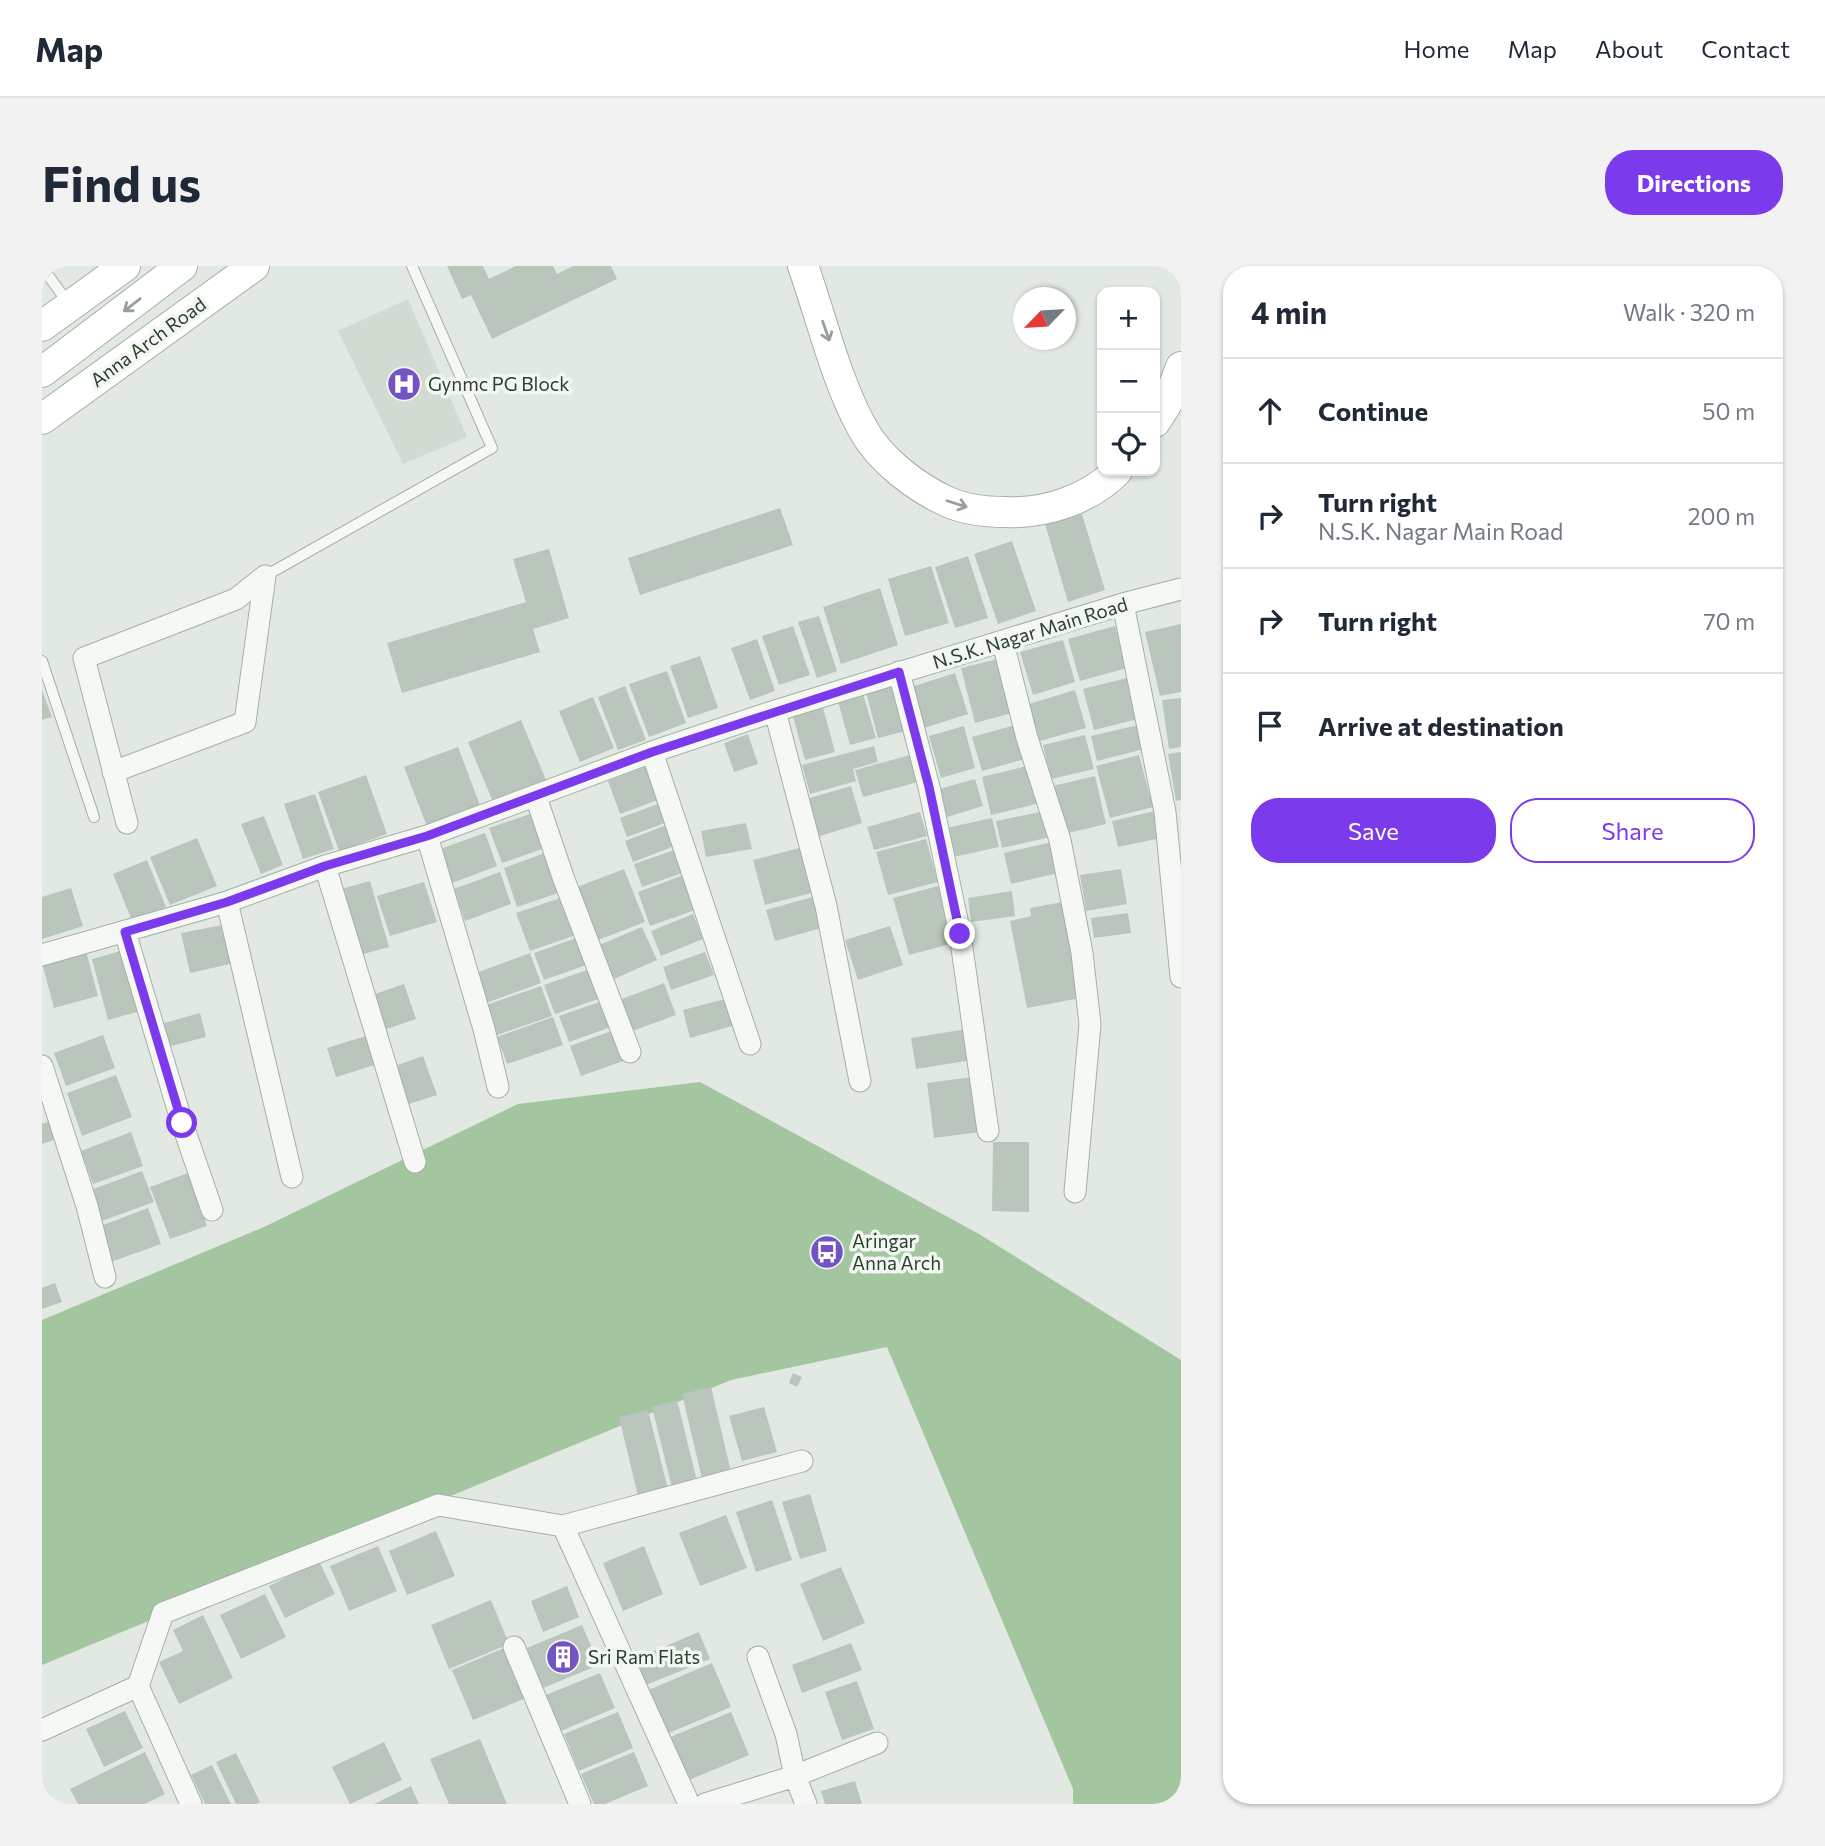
<!DOCTYPE html>
<meta charset="utf-8">
<style>
:root{--surface:#fff;--page:#f2f2f3;--text:#1f2937;--muted:#747a83;--line:#e0e1e3;--accent:#7c3aed}
body{margin:0;font-family:Commissioner,sans-serif;background:var(--page);color:var(--text)}
.controls{position:absolute;right:21px;top:21px;display:grid;overflow:hidden;border-radius:14px;box-shadow:0 2px 5px #0004}
.controls button{width:63px;height:63px;display:grid;place-items:center;padding:0;border:0;border-bottom:2px solid var(--line);background:var(--surface);color:var(--text);font:35px sans-serif}
.compass{position:absolute;left:971px;top:21px;width:63px;height:63px;border-radius:50%;background:var(--surface);box-shadow:0 2px 5px #0004;rotate:245deg}
.stop{position:absolute;width:21px;height:21px;margin:-16px;border:5px solid #7c3aed;border-radius:50%;background:#fff}
.stop.end{background:#7c3aed;border-color:#fff;box-shadow:0 2px 7px #0008}
.list{margin:0;padding:0;list-style:none}
h2{display:flex;justify-content:space-between;align-items:center;height:91px;margin:0;padding:0 28px;font-size:30px}
h2 small{font-size:23px;font-weight:400;color:var(--muted)}
.list li{display:grid;grid-template-columns:46px 1fr auto;gap:21px;align-items:center;box-sizing:border-box;height:105px;padding:0 28px;border-top:2px solid var(--line)}
.list b{display:block;font-size:26px;white-space:nowrap}
.list p{margin:0;font-size:23px;white-space:nowrap;color:var(--muted)}
.list em{font-size:23px;font-style:normal;color:var(--muted)}
.actions{display:flex;gap:14px;padding:21px 28px}
.actions a{flex:1;padding:16px 0;border:2px solid var(--accent);border-radius:28px;text-align:center;font-size:24px;color:var(--accent)}
.actions .main{background:var(--accent);color:#fff}
.icon{flex:none;width:38px;height:38px;fill:none;stroke:currentColor;stroke-width:2;stroke-linecap:round;stroke-linejoin:round}
.map{position:relative;flex:none;width:1139px;height:1538px;overflow:hidden;border-radius:28px}
header{display:flex;align-items:center;gap:42px;box-sizing:border-box;height:98px;padding:0 35px;background:var(--surface);border-bottom:2px solid var(--line)}
header strong{font-size:33px}
nav{display:flex;gap:38px;margin-inline-start:auto;font-size:24px}
.intro{display:flex;align-items:center;justify-content:space-between;box-sizing:border-box;height:168px;padding:0 42px}
h1{margin:0;font-size:49px}
.button{padding:18px 32px;border-radius:28px;background:var(--accent);color:#fff;font-size:24px;font-weight:700}
main{display:flex;gap:42px;padding:0 42px}
aside{flex:1;background:var(--surface);border-radius:28px;box-shadow:0 2px 5px #0004}
.map>svg:first-child{display:block}
.built{fill:#d1dbd1}
.water{fill:#a3c6a1}
.building{fill:#bac6bb}
.lines{fill:none;stroke-linecap:round;stroke-linejoin:round}
.lane-casing{stroke:#a4b0a5;stroke-width:12}
.street-casing{stroke:#a4b0a5;stroke-width:23}
.secondary-casing{stroke:#a4b0a5;stroke-width:32}
.lane{stroke:#f5f8f5;stroke-width:10}
.street{stroke:#f5f8f5;stroke-width:21}
.secondary{stroke:#fff;stroke-width:30}
.oneway{stroke:#96a096}
.route{stroke:#7c3aed;stroke-width:9}
.labels{text-anchor:middle;stroke-width:7;stroke-linejoin:round;paint-order:stroke}
.street-label{font-size:19px;fill:#2c402d;stroke:#f2f7f2}
.poi-label{font-size:19px;fill:#2c402d;stroke:#f2f7f2;text-anchor:start}
</style>
<header>
<strong>Map</strong>
<nav><a>Home</a><a>Map</a><a>About</a><a>Contact</a></nav>
</header>
<div class="intro"><h1>Find us</h1><a class="button">Directions</a></div>
<main>
<div class="map">
<svg width="1139" height="1538" viewBox="0 0 1139 1538">
<rect width="100%" height="100%" fill="#e2e9e3"/>
<path class="built" d="M366,33L425,171L361,198L296,65Z"/>
<path class="water" d="M658,816L937,968L1139,1094V1538H1031V1523L845,1081L689,1114L0,1399V1054L222,961L476,838Z"/>
<path class="building" d="M405,0H441L447,13L474,0H511L515,8L531,0H569L575,13L450,73L429,29L420,33Z
M738,242L751,279L598,329L586,292Z
M1040,248L1063,324L1026,336L1003,258Z
M970,275L994,345L956,358L932,288Z
M507,283L527,352L491,363L498,386L360,427L345,377L484,336L471,293Z
M926,290L946,352L913,362L893,301Z
M889,300L907,357L863,370L846,313Z
M838,322L856,379L799,398L781,341Z
M777,350L795,405L775,412L756,356Z
M1139,358V426L1118,430L1103,366Z
M751,360L768,409L737,419L720,370Z
M1073,360L1085,402L1038,415L1026,373Z
M715,373L733,425L708,434L689,382Z
M1021,374L1033,416L991,429L978,386Z
M658,390L676,442L646,452L628,400Z
M960,392L974,446L933,457L919,402Z
M625,405L644,457L607,471L587,418Z
M913,407L926,448L876,464L863,423Z
M1085,412L1096,453L1052,464L1041,423Z
M851,419L864,465L836,472L824,426Z
M583,420L604,474L576,484L556,431Z
M0,424L10,451L0,454Z
M1033,424L1044,462L998,475L987,438Z
M821,428L834,472L808,479L796,435Z
M551,431L572,482L538,496L517,445Z
M1139,432V481L1127,483L1120,434Z
M780,438L793,486L763,494L750,447Z
M479,454L504,514L451,536L426,476Z
M977,458L986,492L940,505L930,471Z
M1096,459L1102,483L1055,495L1049,470Z
M922,460L933,502L899,512L887,470Z
M706,468L716,498L692,506L682,477Z
M1043,469L1052,503L1009,513L1001,479Z
M832,480L836,496L811,503L814,515L768,528L760,499Z
M416,481L439,542L384,558L362,501Z
M1139,486V534L1134,535L1126,488Z
M868,489L876,516L821,531L813,504Z
M1097,489L1111,541L1068,552L1054,500Z
M611,498L624,531L578,548L566,515Z
M989,499L998,537L949,549L940,511Z
M324,509L345,568L297,585L276,526Z
M1053,510L1064,558L1022,568L1011,520Z
M933,513L941,540L905,551L897,523Z
M809,520L820,557L775,571L764,533Z
M273,528L292,583L261,593L242,538Z
M624,535L631,554L585,571L578,552Z
M497,545L509,580L460,597L447,562Z
M1003,545L1009,571L960,582L954,555Z
M1113,545L1119,572L1076,581L1070,555Z
M878,546L885,570L832,584L825,561Z
M222,550L241,599L219,608L199,558Z
M950,552L957,581L907,592L900,563Z
M630,557L638,578L591,596L583,575Z
M704,557L710,583L664,591L659,565Z
M443,567L455,600L410,617L398,583Z
M155,572L175,620L128,639L108,591Z
M884,573L896,616L846,629L834,586Z
M1010,576L1017,607L969,618L962,587Z
M765,580L777,625L723,639L711,594Z
M638,582L646,605L600,621L592,598Z
M508,585L522,625L475,641L462,602Z
M105,594L124,641L90,655L71,608Z
M582,603L603,656L551,676L530,623Z
M1079,603L1085,638L1044,645L1038,609Z
M458,606L469,638L423,655L412,623Z
M644,608L656,643L608,660L596,626Z
M328,615L347,681L314,690L295,624Z
M382,616L395,656L348,670L335,630Z
M896,620L912,677L867,689L851,632Z
M29,622L41,660L0,673V631Z
M970,625L973,650L929,656L926,632Z
M774,630L783,661L733,675L724,644Z
M521,631L534,669L488,685L474,647Z
M1026,635L1044,731L985,742L968,655L989,650L988,642Z
M1086,647L1089,667L1052,672L1049,652Z
M651,648L661,673L619,690L609,665Z
M180,659L188,698L148,707L139,667Z
M848,660L861,699L816,714L803,674Z
M600,661L615,694L565,716L550,682Z
M537,671L547,698L502,714L492,687Z
M86,683L102,744L66,754L50,693Z
M44,685L56,730L12,742L0,697Z
M663,686L672,709L629,724L621,701Z
M488,687L499,717L444,737L434,707Z
M548,703L559,732L513,748L502,719Z
M622,717L634,749L585,767L572,736Z
M362,718L374,753L339,765L327,730Z
M499,720L510,750L455,769L444,739Z
M687,732L694,759L648,772L641,744Z
M560,735L569,761L527,776L517,750Z
M158,747L164,771L125,781L119,758Z
M511,751L521,779L465,798L455,771Z
M925,763L930,794L874,803L869,772Z
M572,764L584,794L539,810L528,780Z
M61,769L73,802L24,820L12,787Z
M327,769L336,798L294,811L285,782Z
M381,790L395,829L361,840L347,802Z
M74,809L90,851L40,870L25,827Z
M931,811L938,866L892,872L885,817Z
M12,854L18,872L0,878V858Z
M89,866L101,900L51,918L39,885Z
M951,876H987V946L950,945Z
M100,905L112,936L57,956L46,925Z
M146,907L165,960L128,973L108,921Z
M106,942L119,978L69,996L56,961Z
M13,1017L20,1036L0,1043V1022Z
M751,1107L760,1111L755,1121L747,1117Z
M669,1121L690,1210L661,1217L640,1128Z
M635,1134L656,1219L631,1226L610,1141Z
M722,1141L735,1186L700,1195L687,1150Z
M606,1144L627,1227L597,1234L577,1151Z
M768,1228L785,1285L758,1293L740,1236Z
M730,1234L750,1294L714,1306L694,1246Z
M684,1249L705,1302L658,1320L637,1267Z
M394,1265L413,1310L365,1329L347,1285Z
M336,1280L355,1325L307,1345L288,1300Z
M602,1280L621,1328L581,1345L561,1297Z
M277,1295L293,1328L243,1352L227,1320Z
M799,1301L823,1357L781,1375L758,1318Z
M525,1320L537,1351L501,1366L489,1335Z
M223,1328L244,1371L199,1393L178,1349Z
M449,1334L467,1378L407,1403L389,1359Z
M161,1349L191,1412L137,1438L117,1396L141,1385L131,1364Z
M540,1359L557,1399L501,1422L485,1382Z
M657,1366L668,1393L604,1419L593,1393Z
M809,1377L820,1404L760,1427L750,1399Z
M462,1382L484,1432L431,1454L410,1404Z
M670,1397L689,1441L622,1469L604,1425Z
M558,1407L573,1442L519,1465L504,1429Z
M815,1415L832,1463L800,1474L783,1426Z
M83,1445L101,1482L62,1501L44,1463Z
M576,1446L591,1482L537,1505L522,1468Z
M689,1446L707,1489L640,1517L621,1474Z
M438,1473L465,1538H407L388,1493Z
M342,1476L360,1514L308,1538L290,1501Z
M103,1486L123,1528L103,1538H36L28,1523Z
M592,1486L606,1520L563,1538H552L539,1508Z
M194,1487L218,1536L214,1538H194L174,1496Z
M170,1499L189,1538H163L149,1509Z
M813,1515L820,1538H783L779,1525Z
M369,1520L377,1538H332Z"/>
<g class="lines">
<g class="lane-casing">
<path id="lane" d="M0,1L27,38
M223,310L450,182L370,0
M0,395L52,551"/>
</g>
<g class="street-casing">
<path id="street" d="M1081,338L1123,546L1139,711
M961,377L985,472L1018,574L1040,687L1048,758L1033,926
M857,406L887,521L918,668L946,865
M733,445L784,640L818,815
M610,486L708,778
M71,506L203,456L223,310
M494,531L521,611L588,786
M85,557L42,392L194,333L223,310
M385,570L442,763L456,821
M283,600L373,896
M185,636L250,911
M83,666L140,857L170,944
M0,689L185,636L283,600L385,570L610,486L733,445L1081,338L1139,323
M0,800L45,940L63,1011
M521,1260L647,1538
M472,1381L538,1538
M716,1391L744,1468L753,1510L764,1538
M0,1464L96,1420
M149,1538L96,1420L121,1347L396,1239L521,1260L760,1195
M663,1538L753,1510L835,1477"/>
</g>
<g class="secondary-casing">
<path id="secondary" d="M761,0C780,53 794,116 822,165C839,195 875,222 906,236C924,244 945,246 964,246C1003,248 1048,233 1075,205
M0,60L83,0
M0,106L140,0
M0,153L212,0
M1113,156L1124,139L1139,101"/>
</g>
<use href="#lane" class="lane"/>
<use href="#street" class="street"/>
<use href="#secondary" class="secondary"/>
</g>
<defs><path id="oneway-shaft" d="M-6 0H5M1.5-3L5.5 0L1.5 3" fill="none" stroke-width="1.6" stroke-linecap="round" stroke-linejoin="round" transform="scale(1.75)"/></defs>
<g class="oneway">
<use href="#oneway-shaft" transform="translate(90 39) rotate(142)"/>
<use href="#oneway-shaft" transform="translate(784 65) rotate(71)"/>
<use href="#oneway-shaft" transform="translate(915 238) rotate(18)"/>
</g>
<g class="lines">
<path class="route" d="M140,857L83,666L185,636L283,600L385,570L610,486L857,406L887,521L918,668"/>
</g>
<defs>
<g id="hospital-disc" transform="scale(1.75)"><circle r="9.5" fill="#7354c2" stroke="#f2f7f2"/><path d="M-5-5h3v3.5h4V-5h3V5h-3V1.5h-4V5h-3Z" fill="#fff"/></g>
<g id="bus-disc" transform="scale(1.75)"><circle r="9.5" fill="#7354c2" stroke="#f2f7f2"/><path d="M-5-6H5V4H4V6H2V4H-2V6H-4V4H-5ZM-3.5-4V0h7V-4ZM-3.5 1.2v1.5H-2V1.2ZM2 1.2v1.5H3.5V1.2Z" fill="#fff"/></g>
<g id="building-disc" transform="scale(1.75)"><circle r="9.5" fill="#7354c2" stroke="#f2f7f2"/><path d="M-4-6H4V6H1V3H-1V6H-4ZM-2.5-4.3h1.7v1.8h-1.7ZM.8-4.3h1.7v1.8H.8ZM-2.5-1h1.7V.8h-1.7ZM.8-1h1.7V.8H.8Z" fill="#fff"/></g>
</defs>
<g fill-rule="evenodd">
<use href="#hospital-disc" x="362" y="118"/>
<use href="#bus-disc" x="785" y="986"/>
<use href="#building-disc" x="521" y="1391"/>
</g>
<g class="labels">
<g class="street-label">
<text transform="translate(106 76) rotate(-36)" y="7">Anna Arch Road</text>
<text transform="translate(988 367) rotate(-17)" y="7">N.S.K. Nagar Main Road</text>
</g>
<g class="poi-label">
<text x="386" y="125">Gynmc PG Block</text>
<text x="810" y="982">Aringar<tspan x="810" dy="22">Anna Arch</tspan></text>
<text x="546" y="1398">Sri Ram Flats</text>
</g>
</g>
</svg>
<div class="controls">
<button>+</button>
<button>−</button>
<button><svg class="icon" aria-label="locate" viewBox="0 0 24 24"><circle cx="12" cy="12" r="6"/><path d="M12 2v4M12 18v4M2 12h4M18 12h4"/></svg></button>
</div>
<svg class="compass" viewBox="-18 -18 36 36"><path d="M0-13l5 13h-10z" fill="#e53935"/><path d="M0 13l5-13h-10z" fill="#747a83"/></svg>
<div class="stop" style="left:140px;top:857px"></div>
<div class="stop end" style="left:918px;top:668px"></div>
</div>
<aside>
<h2>4 min<small>Walk · 320 m</small></h2>
<ul class="list">
<li><svg class="icon" aria-label="ahead" viewBox="0 0 24 24"><path d="M12 20V5M6 11l6-6 6 6"/></svg><div><b>Continue</b></div><em>50 m</em></li>
<li><svg class="icon" aria-label="right" viewBox="0 0 24 24"><path d="M7 20v-9h11M14 6l5 5-5 5"/></svg><div><b>Turn right</b><p>N.S.K. Nagar Main Road</p></div><em>200 m</em></li>
<li><svg class="icon" aria-label="right" viewBox="0 0 24 24"><path d="M7 20v-9h11M14 6l5 5-5 5"/></svg><div><b>Turn right</b></div><em>70 m</em></li>
<li><svg class="icon" aria-label="arrive" viewBox="0 0 24 24"><path d="M6 21V4h12l-3 4 3 4H6"/></svg><div><b>Arrive at destination</b></div></li>
</ul>
<div class="actions"><a class="main">Save</a><a>Share</a></div>
</aside>
</main>
